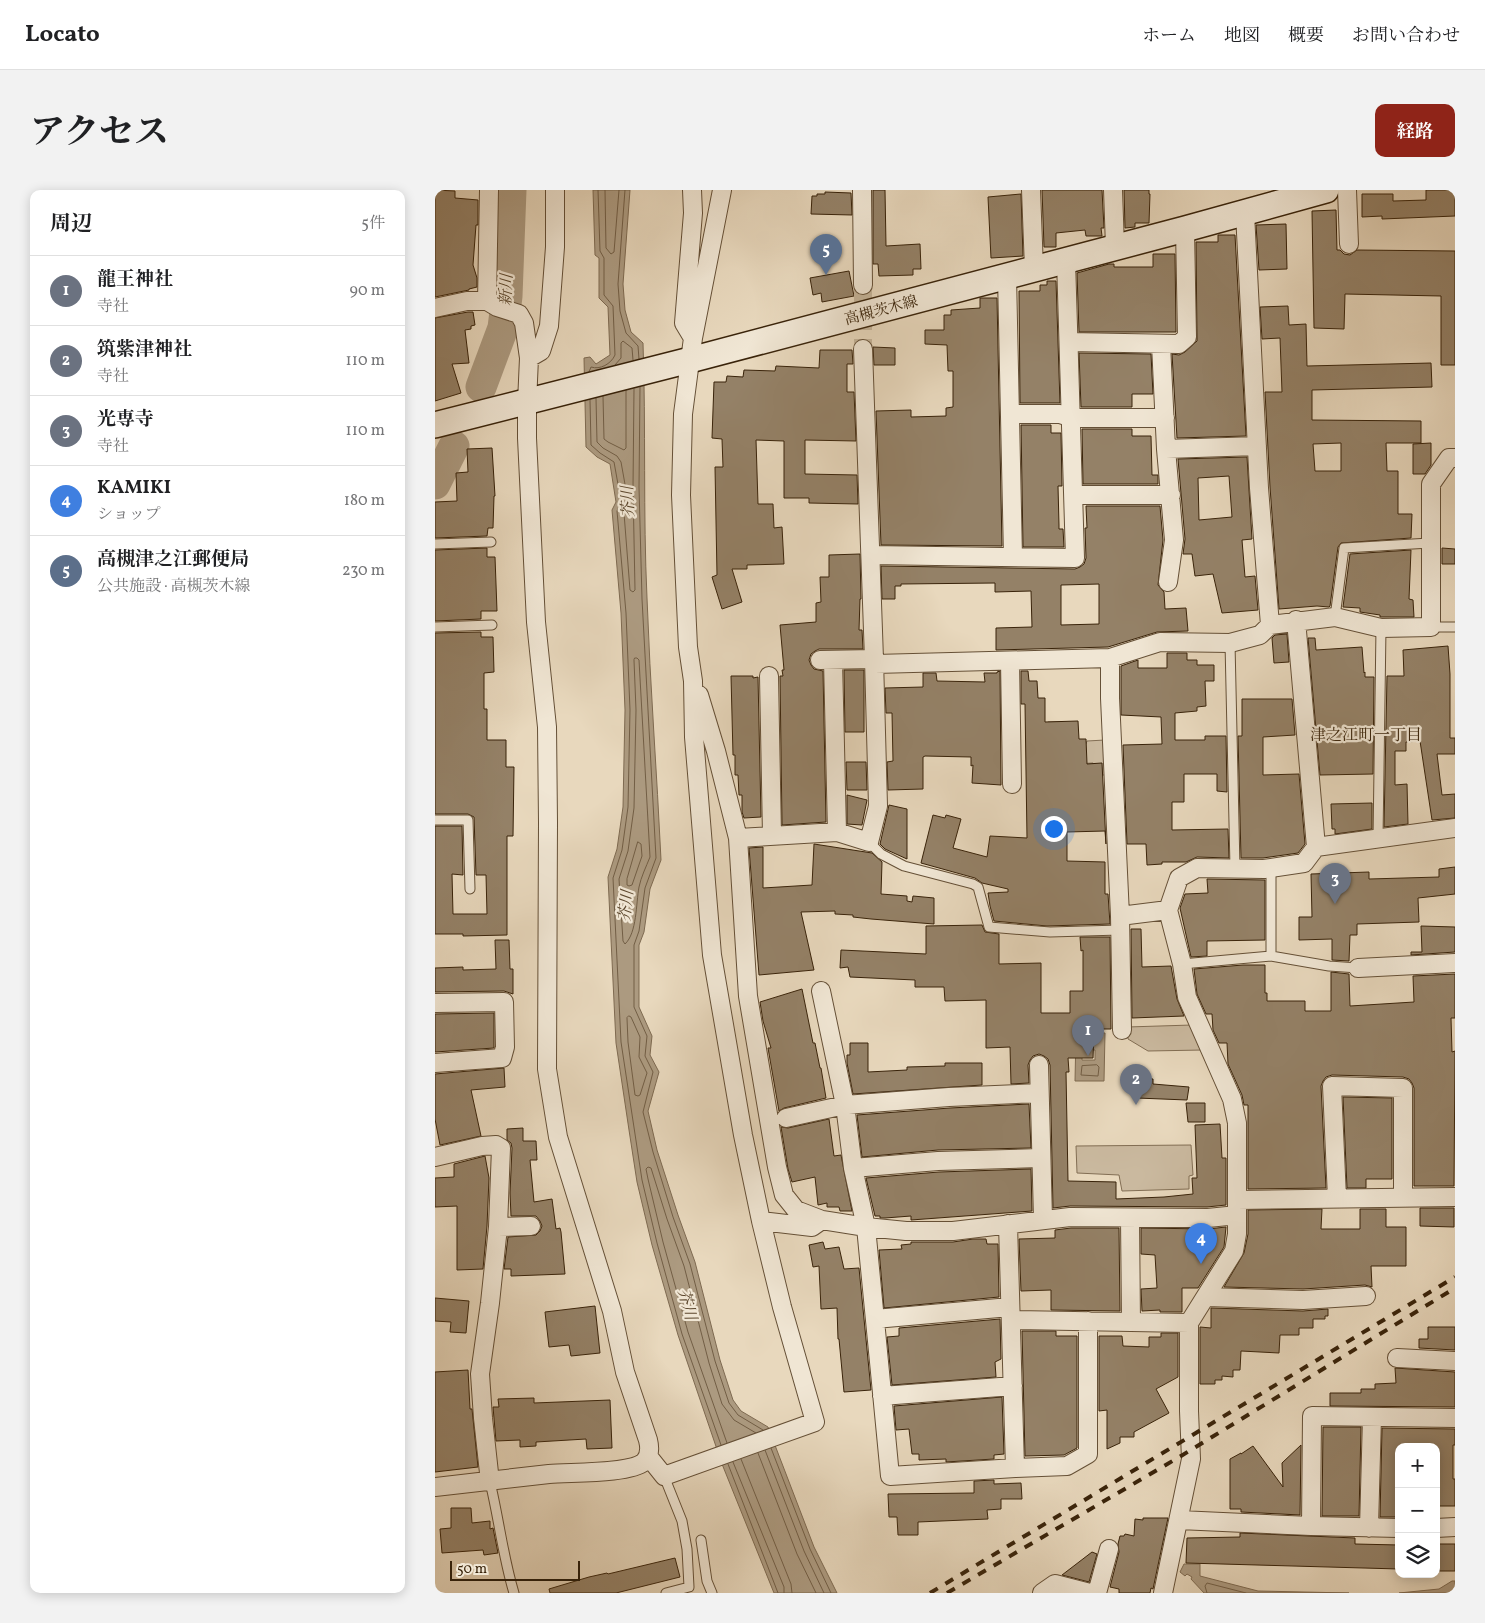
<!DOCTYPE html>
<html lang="ja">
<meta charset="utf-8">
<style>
:root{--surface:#fff;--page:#f2f2f2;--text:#202124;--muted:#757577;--line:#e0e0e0;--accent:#8f2418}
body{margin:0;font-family:Vollkorn,"Noto Serif JP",serif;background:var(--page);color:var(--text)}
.controls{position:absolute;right:15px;bottom:15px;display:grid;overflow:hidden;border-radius:10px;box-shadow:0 2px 12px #0003}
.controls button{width:45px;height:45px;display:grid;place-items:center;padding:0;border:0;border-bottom:1px solid var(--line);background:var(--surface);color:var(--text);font:25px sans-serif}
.scale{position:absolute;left:15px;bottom:12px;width:130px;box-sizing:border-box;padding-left:5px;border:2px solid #39230a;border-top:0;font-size:14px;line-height:18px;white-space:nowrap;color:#39230a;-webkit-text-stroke:4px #f0e6d4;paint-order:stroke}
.you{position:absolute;left:618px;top:638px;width:18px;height:18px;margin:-12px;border:4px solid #fff;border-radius:50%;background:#1a73e8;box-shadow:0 0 0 8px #1a73e833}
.badge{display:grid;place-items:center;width:32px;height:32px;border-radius:50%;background:var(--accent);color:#fff;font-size:16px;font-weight:700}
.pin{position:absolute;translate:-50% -41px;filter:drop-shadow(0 1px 2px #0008)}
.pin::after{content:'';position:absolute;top:26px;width:18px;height:15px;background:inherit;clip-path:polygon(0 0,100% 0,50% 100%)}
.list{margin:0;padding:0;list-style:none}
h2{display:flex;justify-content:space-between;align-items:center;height:65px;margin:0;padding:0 20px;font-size:21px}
h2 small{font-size:16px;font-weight:400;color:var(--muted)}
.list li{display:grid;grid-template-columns:32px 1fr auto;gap:15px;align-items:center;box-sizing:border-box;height:70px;padding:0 20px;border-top:1px solid var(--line)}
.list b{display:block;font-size:19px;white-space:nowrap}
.list p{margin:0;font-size:16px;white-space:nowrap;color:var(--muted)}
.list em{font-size:16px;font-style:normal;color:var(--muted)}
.icon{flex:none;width:28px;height:28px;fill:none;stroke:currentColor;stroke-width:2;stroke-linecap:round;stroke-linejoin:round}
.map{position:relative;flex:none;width:1020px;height:1403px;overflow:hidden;border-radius:10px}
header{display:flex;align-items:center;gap:30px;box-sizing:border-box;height:70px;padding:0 25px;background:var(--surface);border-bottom:1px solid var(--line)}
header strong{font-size:24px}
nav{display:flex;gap:28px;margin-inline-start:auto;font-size:18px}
.intro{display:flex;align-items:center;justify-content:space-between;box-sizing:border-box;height:120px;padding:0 30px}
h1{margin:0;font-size:35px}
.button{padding:12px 22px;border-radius:10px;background:var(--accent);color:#fff;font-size:18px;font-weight:700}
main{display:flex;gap:30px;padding:0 30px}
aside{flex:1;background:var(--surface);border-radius:10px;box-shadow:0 2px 12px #0003}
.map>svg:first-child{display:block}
.green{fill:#cab99f;stroke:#826e54}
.water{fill:#ac9a80;stroke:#7e6a51;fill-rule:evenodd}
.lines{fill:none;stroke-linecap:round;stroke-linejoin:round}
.shore{stroke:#725e45;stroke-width:1}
.river{stroke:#ac9a80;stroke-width:31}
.building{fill:#948167;stroke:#39230a;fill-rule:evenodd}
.minor-tunnel{stroke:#c5b499;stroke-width:18;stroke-dasharray:18 9;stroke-linecap:butt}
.service-casing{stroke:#655037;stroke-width:11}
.minor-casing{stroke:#655037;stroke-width:20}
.secondary-casing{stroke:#39230a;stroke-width:28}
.service{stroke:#f0e6d4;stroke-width:9}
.minor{stroke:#f0e6d4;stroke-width:18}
.secondary{stroke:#f0e6d4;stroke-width:25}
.rail{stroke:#39230a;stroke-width:4;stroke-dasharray:9 9;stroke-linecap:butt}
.labels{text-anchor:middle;stroke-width:4.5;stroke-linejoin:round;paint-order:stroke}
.street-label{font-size:15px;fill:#39230a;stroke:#f0e6d4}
.water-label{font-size:16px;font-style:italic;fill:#5c472d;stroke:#f0e6d4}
.neighbourhood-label{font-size:16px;fill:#39230a;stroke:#f0e6d4}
</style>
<header>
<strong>Locato</strong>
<nav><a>ホーム</a><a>地図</a><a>概要</a><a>お問い合わせ</a></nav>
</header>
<div class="intro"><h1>アクセス</h1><a class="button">経路</a></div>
<main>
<aside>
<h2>周辺<small>5件</small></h2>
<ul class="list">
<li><span class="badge" style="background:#6b7280">1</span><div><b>龍王神社</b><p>寺社</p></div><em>90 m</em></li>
<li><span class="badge" style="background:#6b7280">2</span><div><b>筑紫津神社</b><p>寺社</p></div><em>110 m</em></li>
<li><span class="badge" style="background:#6b7280">3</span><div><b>光専寺</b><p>寺社</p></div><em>110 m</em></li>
<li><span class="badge" style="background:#3f7fe0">4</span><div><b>KAMIKI</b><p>ショップ</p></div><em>180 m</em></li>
<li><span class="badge" style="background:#5c6f8a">5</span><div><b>高槻津之江郵便局</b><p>公共施設 · 高槻茨木線</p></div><em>230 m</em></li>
</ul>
</aside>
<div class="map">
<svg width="1020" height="1403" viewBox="0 0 1020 1403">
<rect width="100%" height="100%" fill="#e8d8bd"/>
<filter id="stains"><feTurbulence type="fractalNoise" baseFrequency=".004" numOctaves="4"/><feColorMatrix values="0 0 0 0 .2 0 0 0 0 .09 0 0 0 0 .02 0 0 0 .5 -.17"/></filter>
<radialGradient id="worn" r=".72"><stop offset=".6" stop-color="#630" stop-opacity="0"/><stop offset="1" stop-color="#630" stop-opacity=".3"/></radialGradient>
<path class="green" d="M613,532H626L627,555L651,554L652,551L670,550L672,585H658V573L637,574L613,553Z
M757,835L768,860L713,861L693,849L692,837Z
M756,955L758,985L754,986V999L687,1001L684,985L642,983L641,956Z"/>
<path class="water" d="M158,0H195L188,94L190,120L196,142L208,153C211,238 208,323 212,408C215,495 222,583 226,670L215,699L209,742L204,755V817L217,846L215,865L224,882L213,921L222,960L243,1025L260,1072L285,1170L298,1210L306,1221L333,1237L379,1357L402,1403H339L287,1274L243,1145L217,1055L202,992L194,940L181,853L173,687L182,659L188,617L190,520L186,423L177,320L181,312L175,274L162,267L151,257L149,168L155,167L161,174L175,165L173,117L164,108V68L160,65Z
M641,843H670L669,891H640ZM647,860H660V870H647Z
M749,1374H765V1386L823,1401L914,1403H769L756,1389L757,1387L752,1384L750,1386L745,1382Z
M1017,1391H1020V1403H964L1004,1399Z"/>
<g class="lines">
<path class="shore" d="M170,0L171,58L176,64L179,62L184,0
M190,0L183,94L185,121L191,143L203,156L204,169
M180,175L186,168V153L188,151L197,158L198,170
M154,182L156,177C165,180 176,174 180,165L178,116L169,105V68L165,61L163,0
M205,197L204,297L207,409L221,668L210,698L204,741L199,755V817L212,846L210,866L218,882L208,922L218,962L238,1027L255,1074L280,1171L294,1213L303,1225L328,1240
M168,206L169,249L173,252L189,260L191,258V200
M161,208L162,252L168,258L182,266L186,272L193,311L189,323L195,400L198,402L200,400L198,297L199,199
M155,210L156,255L165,263L179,272L186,311L182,321L191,423L195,520L193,617L187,660L178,688L186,852L207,990L222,1053L247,1144L286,1255
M200,468H202L204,470L215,667C211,677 206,687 204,697C201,713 202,743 190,754L188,751L184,689L193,661L199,618L201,520L199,470Z
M203,652L206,654L207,666L197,695L194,696L192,695V689Z
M194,826L196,827L205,847L204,867L212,883L205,905L203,906L200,905L193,852L192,828Z
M662,875L664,877L663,886L646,885L647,876Z
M292,1253L253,1142L228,1052L213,989L211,979L213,977L216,978L232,1029L249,1076L274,1173L287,1214L299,1230L321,1243
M336,1258L375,1359L396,1403
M330,1260L369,1361L389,1403
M323,1263L362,1364L381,1403
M306,1269L356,1394L357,1403
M298,1272L349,1397V1403
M293,1274L343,1403
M772,1403L770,1396L772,1393L811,1403"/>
<path class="river" d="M46,197L68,138L72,106L76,0
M0,294L19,256"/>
</g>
<path class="building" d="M0,0L20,1V8L43,10V35H41L38,75L42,88V97L34,99V100L0,107Z
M438,0H450L451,56L485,54L486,79H478V85L444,86L443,74H438Z
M607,0H667L669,38H666L667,46H651L650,40L621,43V57H609Z
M689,0H714V4H715L714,33H700V37L690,38Z
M991,0H1020V26L947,29V26L927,27V4H958V11L991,10Z
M390,2L416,3L417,25L376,24L377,6H382V4H390Z
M586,4L588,66L556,68L553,7Z
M901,20L902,60H905L909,64L915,65L922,60L1020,61V175H1006V106L910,104L909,139L879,138L877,21Z
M851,34L852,79L824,80L821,35Z
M783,45H800L811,246L742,248L737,164L744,165L750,162L762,151L761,52H783Z
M718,64H740L741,142H644L642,83L674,74H679V77H718Z
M414,81L419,106L387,112L386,103L378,105L375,88Z
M612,91H621L625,213H585L584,101H605V95H612Z
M545,108H562L567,356L446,355L441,221L476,220V227L511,226V218L518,217V181H513L512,155L490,154V140H509V125H516V120L545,118Z
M853,116L854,135L871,134L872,176L996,173L997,197L877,200V230L986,231V253H951L952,281H963V324H977L976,348L906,353L903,357L895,416L894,417L882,416L844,419L835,297L830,202H847L845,148L827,149L825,117ZM906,253V281H880L878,254Z
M33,122H38L40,135L36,136V139L30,140L34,173L17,174L26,203L0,211V128Z
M438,157L460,158V175H439Z
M385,160H417L418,174H412V202H419L421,251L370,250V284L422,285L423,314L374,313V308H349V251L321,250L323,314H338L339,338L347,337L349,374L312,375V379H297L307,412L287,419L277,387L282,385L280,277H288L287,249L277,248L279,192H291L292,186L308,187L309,180L340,181L341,176L384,178Z
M644,163L716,164L718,204H697V217H646Z
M586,235H616V243H626L627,296H623L624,335V339H628L629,357H588Z
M647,239H697V246H716L717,285H723V294H648Z
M996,253V275L990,284H978V254Z
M57,258L60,306H59L58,338H53L52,346L0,348V312L22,311L21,283L33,282L32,259Z
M812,267L817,349L807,350L810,387L820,386L823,420L787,423L778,384L760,386L757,364H748L750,349L743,269ZM794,286L797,327L764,330L763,288Z
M651,316H725L728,350L723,395L729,402L730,419L751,418L753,441L722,442L673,457L561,460V438L597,437L596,401L560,402V393L466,394V396H460V409H447L446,376L640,379L645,377L649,374L651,368L650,338H652ZM664,394V434L626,435V395Z
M52,358V367H60L62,421H46V429L0,431V360Z
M1007,358L1020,359V374H1007Z
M976,360L974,409L978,410L979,427H945V425L925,422V418L908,417L915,364Z
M425,364L426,409H425L424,440H427L428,459H384L380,461L376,464L374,470L376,475L379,479L388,481L391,632L347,635L345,486H348L347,480H349L345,435L381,432V413L386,412L385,387H394V365Z
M46,442V447H58L59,482L49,483V519H52V550H71V577H79L78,646H72V745L28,746V744H0V636H27L28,685L17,684L18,724H52L51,685H41L39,627L33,624H0V443Z
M852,444L854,472L839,473L837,448L840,445Z
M873,448H880L881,460L927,457L929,483L930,482V487H939L938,584L885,585Z
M1013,456L1015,484V548H1020V564H1002L1007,605L1020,604V628L997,630L985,551L971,552V561H960V595L972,594L973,634L949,637L952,486H969L968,460Z
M732,463H752V470H762V475H779V491H770L771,516L762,517V521L740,523V550H770V546H791L792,602L782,601V584H749V612H737V640L793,639L794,668L762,667L751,672H727V674L712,675L711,654H692L688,555L727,554L726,527L686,525V476L703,470V478H732Z
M409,480H429V542H410Z
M565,481L566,595L537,593L538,575L536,576V567L490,566L488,567V599L453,600L452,572L458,571L457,523H451L450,498L488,497V483H501L502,491L550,492L549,483H562V482Z
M586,481H593L594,491H602L603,508H610V532L643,531L644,549H651L652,574L667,573L671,654L670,641L632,642V671L670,672V704H673L675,734L612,736L559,731L555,716L553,703L573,702V699L547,693L540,688L486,673L498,625L510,628L511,625L526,629L518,658L552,667L555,646L592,648L590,514H586Z
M296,486H318V488L323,487L326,627L309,628L307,622V605H304L303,585H300V565H298Z
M807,509H857L860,545L828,547V585L864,584L870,654L863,663L828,668H806L803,546H807Z
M411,572H431L432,600H412Z
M412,605L432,610L427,635L412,634Z
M937,613V639L900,644V639H897L896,614Z
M454,615L472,619V669L450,659L445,654Z
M379,654L437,663L447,672L446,704L472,706V711L477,712L478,706L499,708V734L436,729L418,727V725L400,724V721L366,722L379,780L324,785L314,658L328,657V698L377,695Z
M1020,677V704L983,708L984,732L922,734V745H915L914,771L897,770V749L864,750V727H877L876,684L934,682V689L1004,687V679Z
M772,689L830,690V750L772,751V766L756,767L745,718L750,704L773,703Z
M547,735L550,742L564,744V774L606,773V823H635V801H648V760L646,761L645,747H675L676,839H659L658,868H633L634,882H631L633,991L681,992V1009L729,1007L758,1004L757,988H762L760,935L785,934L787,968H791V1015L772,1017L635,1016L618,1018L615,875L613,869L609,866L604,864L598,866L595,870L593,875L594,893L576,894L575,857L551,858V810L510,811L509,797H480V790L415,787L413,777L405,778L406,760L491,764V736Z
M986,736L1020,737V762L976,765V762H987Z
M696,739H706L707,777L736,776L742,809L749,826L697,828Z
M60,750H74L75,779H78V804L69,801L0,802V778L28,777V780L61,779Z
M808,775H830V803H832V811H870V821H896V782L914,784L915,816L979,812L978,786L1020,784V828H1016L1017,862L1020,861L1019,996H979V898L977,893L974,889L968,887L897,885L891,887L888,891L886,896L891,998L813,999V915H809L807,905L793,874L792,853H784L778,840L777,824H771L762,804L759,779Z
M367,799L378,853H380L385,878H386L391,908L349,918L344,921L333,858H336L328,831L325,812Z
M59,823V858L0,862V824Z
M415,853H433V882L472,880V877L510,876V873H547V895L418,904L412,873V865H415Z
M69,878L70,897L36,900L46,946L5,955L0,929V884Z
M703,888L718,889V894L754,897L752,910L702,908Z
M908,907L957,908V989H931V998H912Z
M751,913H770V932H753Z
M594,914L596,958L503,960L427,967L422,925L515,918Z
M394,929L399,966L406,965L417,1021H405L404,1017H392V1013L383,1015L380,987L357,992L353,979L346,937L353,938Z
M88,938V951H101L102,970H95L99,1012L117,1009L121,1039L125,1038L126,1042L130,1084L76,1086V1079H69L73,1047L101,1045L105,1041L107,1036L105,1031L101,1026H76L75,1003L77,958L76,953L72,950V939Z
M50,966L54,988L52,1036L48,1079L22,1080V1016L0,1017V988L19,987V974Z
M596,979L597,1021L476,1030V1026L450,1028H445V1026H440L431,988L504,982Z
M985,1018H1019V1037L985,1036Z
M887,1019L886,1039H925V1019H951V1037H971V1076H936L937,1097L930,1095L868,1099L789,1097L809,1063L813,1044V1020Z
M791,1037L789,1057L763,1098H747V1122H725V1120L707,1121L706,1099L722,1098L720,1065L706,1064V1038L773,1039Z
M636,1038H684L685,1121L616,1120V1100L586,1101L584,1049L620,1048V1040Z
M538,1049H551L552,1054H563L564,1107L449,1118L444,1060L467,1059L466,1055L476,1054V1052H518Z
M388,1052L390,1059L404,1057L409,1079L424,1078L436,1200L409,1202L404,1149H403L402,1118L386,1119L384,1076L378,1077L374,1055Z
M0,1108L34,1111L31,1143L15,1142L16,1132L0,1131Z
M160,1116L165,1163L136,1166L134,1155L114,1157L110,1122Z
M776,1118L868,1121L893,1119V1126H890V1129H878V1138H864V1145H845L844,1163L806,1161L805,1180H798V1187L787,1186V1190H780V1194H765V1137L776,1138Z
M565,1129L566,1169L560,1172L561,1187L457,1195L452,1147L464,1146V1138Z
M993,1137H1020V1160L984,1158V1149H993Z
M587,1141H621V1146H642V1258L629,1265L590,1266Z
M726,1143H743V1187L721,1199L734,1223L699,1242V1247H685V1253L672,1259V1220L664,1221V1146H687L688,1156L714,1157V1147H726Z
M960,1178L1020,1182V1217L895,1216V1203H926V1199H940V1194L961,1193Z
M33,1180L35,1219H37L43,1277L0,1282V1182Z
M567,1207L569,1264L559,1265V1269L511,1272V1269L484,1270V1264H477L474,1239L461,1240L459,1216Z
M99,1208V1213L175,1210L177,1258L152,1259L151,1249L101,1252V1256L85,1257V1250L61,1251L58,1217H64L63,1209Z
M888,1237H926L924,1326H887Z
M947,1238L1020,1239V1255H1018V1289H1020V1316H1001V1257H964V1327H945Z
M866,1255L865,1325L806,1322V1319H795V1269L806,1263V1264L818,1256L848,1297L847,1273Z
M559,1290V1294L586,1293L587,1309H566V1319L552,1320L553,1329L483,1332V1345H463L462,1327H454L453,1304L539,1303V1291Z
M16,1318H36L37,1333L55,1331V1339L58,1338L63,1363L49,1365L48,1360L7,1363L5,1339L16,1338Z
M708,1328H733L718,1399L716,1398L715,1403H684V1399L675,1397L684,1362L683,1354L685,1346H689L690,1344L699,1346L700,1329L708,1330Z
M805,1343L920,1348V1354L964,1355V1379L751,1373L752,1348L805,1347Z
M1004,1354H1020V1381H1003V1378H1001V1357H1004Z
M657,1362L662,1364L654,1392L627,1385Z
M240,1368L245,1387L181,1403H115L114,1399L154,1387L172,1383L173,1384Z"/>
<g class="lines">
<path class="minor-tunnel" d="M428,95V159"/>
<g class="service-casing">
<path id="service" d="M0,354L56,352
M900,427L909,358L995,353
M0,437L57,435
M996,437H1020
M795,453L800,678
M0,630H33L35,699
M943,649L946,438
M434,652L446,664L469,676L538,694L543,697L554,737L615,742L685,740
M836,678V766
M747,774L836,766L894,776L923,778
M229,1286L247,1331L252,1359L254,1397L231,1403
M55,1292C64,1329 68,1367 79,1403
M266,1350L272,1391L277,1403"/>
</g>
<g class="minor-casing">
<path id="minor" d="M257,0L258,23L249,133L258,148
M427,0L428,95
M596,0L599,79
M678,0L680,57
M912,0L914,54
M810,23L824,298L835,435
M572,86L578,367
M52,111L54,0
M0,118L32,111H52L62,117L84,124L89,133L94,168L92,213V248L101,432L112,537L113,632L112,879L123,947L177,1121L190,1182L213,1250C215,1258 215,1266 209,1272C194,1284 136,1282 114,1284C76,1288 38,1293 0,1297
M634,152L744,154L752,147L750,39
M726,154L731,259L739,350L733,392
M94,168L106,161L114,136L120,57V0
M575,224H625L637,228H730
M731,259L822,256
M639,305H736
M436,365L640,368L631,70
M675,468V508L685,726L687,840
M385,470L439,469
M398,470L402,642
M575,471L577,594
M440,474L675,468L725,452L795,453L825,445L835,435L900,427L946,438L996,437V294L1014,268H1020
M334,486L337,646
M264,505L281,561L303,648L313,806L342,977L349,1005L361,1020L387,1030L431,1037L471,1041H518L635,1027L773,1028L802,1025
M303,648L402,642L434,652L443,616L439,469L428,159
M881,657L1020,638
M685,726L733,720
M923,778L1020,773
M386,801L410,915L418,978L431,1037L455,1286L580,1278L573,1034
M0,813L69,812L70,857L67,868L0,873
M604,875L608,1029
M351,928L410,915L514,907L604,903
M0,967L47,956L61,955L66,958L63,1037L55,1113L45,1184L48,1228L55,1292
M418,978L503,971L605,968
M902,1008L897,896L968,898V1007
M802,1010V933L797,909L752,807L747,774L733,720L744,688L762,678L829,679L869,673L881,657L861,430
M695,1028L696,1132
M326,1031L377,1037L387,1030
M63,1037L96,1036
M771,1107L868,1110L931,1106
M440,1129L575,1117
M576,1130L754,1133
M962,1168L1020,1171
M447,1206L578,1196
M213,1266L229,1286L380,1232L347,1117L326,1031L308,945L277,765L259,547L258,491L253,457L246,305L248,224L258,148L287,0
M580,1278L632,1276L653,1264V1131
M744,1330L876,1336L964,1338
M876,1336L877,1226L1020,1228
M934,1338L937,1227
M1001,1338L1020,1337
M607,1403L620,1394L655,1403
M662,1403L674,1359
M728,1403L756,1269L754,1221V1133L799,1061L802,1044V1010L1020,1007"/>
</g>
<g class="secondary-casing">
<path id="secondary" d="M0,235L255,170L750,39L891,0"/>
</g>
<use href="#service" class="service"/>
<use href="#minor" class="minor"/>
<use href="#secondary" class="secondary"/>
<path class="rail" d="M495,1403L1020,1087
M512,1403L746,1266L1020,1098"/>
</g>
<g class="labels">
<g class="street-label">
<text transform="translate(446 120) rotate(-15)" y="5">高槻茨木線</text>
</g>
<g class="water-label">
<text transform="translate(70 100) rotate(-87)" y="6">新川</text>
<text transform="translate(192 312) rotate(-93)" y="6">芥川</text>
<text transform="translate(190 716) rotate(-84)" y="6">芥川</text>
<text transform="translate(253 1114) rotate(75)" y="6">芥川</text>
</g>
<g class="neighbourhood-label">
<text x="931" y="550">津之江町一丁目</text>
</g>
</g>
<rect width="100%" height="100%" filter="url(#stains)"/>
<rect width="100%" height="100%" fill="url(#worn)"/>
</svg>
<div class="controls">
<button>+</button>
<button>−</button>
<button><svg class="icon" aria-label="layers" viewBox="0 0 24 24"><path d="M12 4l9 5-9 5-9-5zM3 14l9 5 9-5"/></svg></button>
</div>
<div class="scale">50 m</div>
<div class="you"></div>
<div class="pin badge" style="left:653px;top:866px;background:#6b7280">1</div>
<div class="pin badge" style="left:701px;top:915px;background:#6b7280">2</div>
<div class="pin badge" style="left:900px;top:714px;background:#6b7280">3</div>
<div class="pin badge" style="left:766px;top:1074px;background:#3f7fe0">4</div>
<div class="pin badge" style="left:391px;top:85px;background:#5c6f8a">5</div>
</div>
</main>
